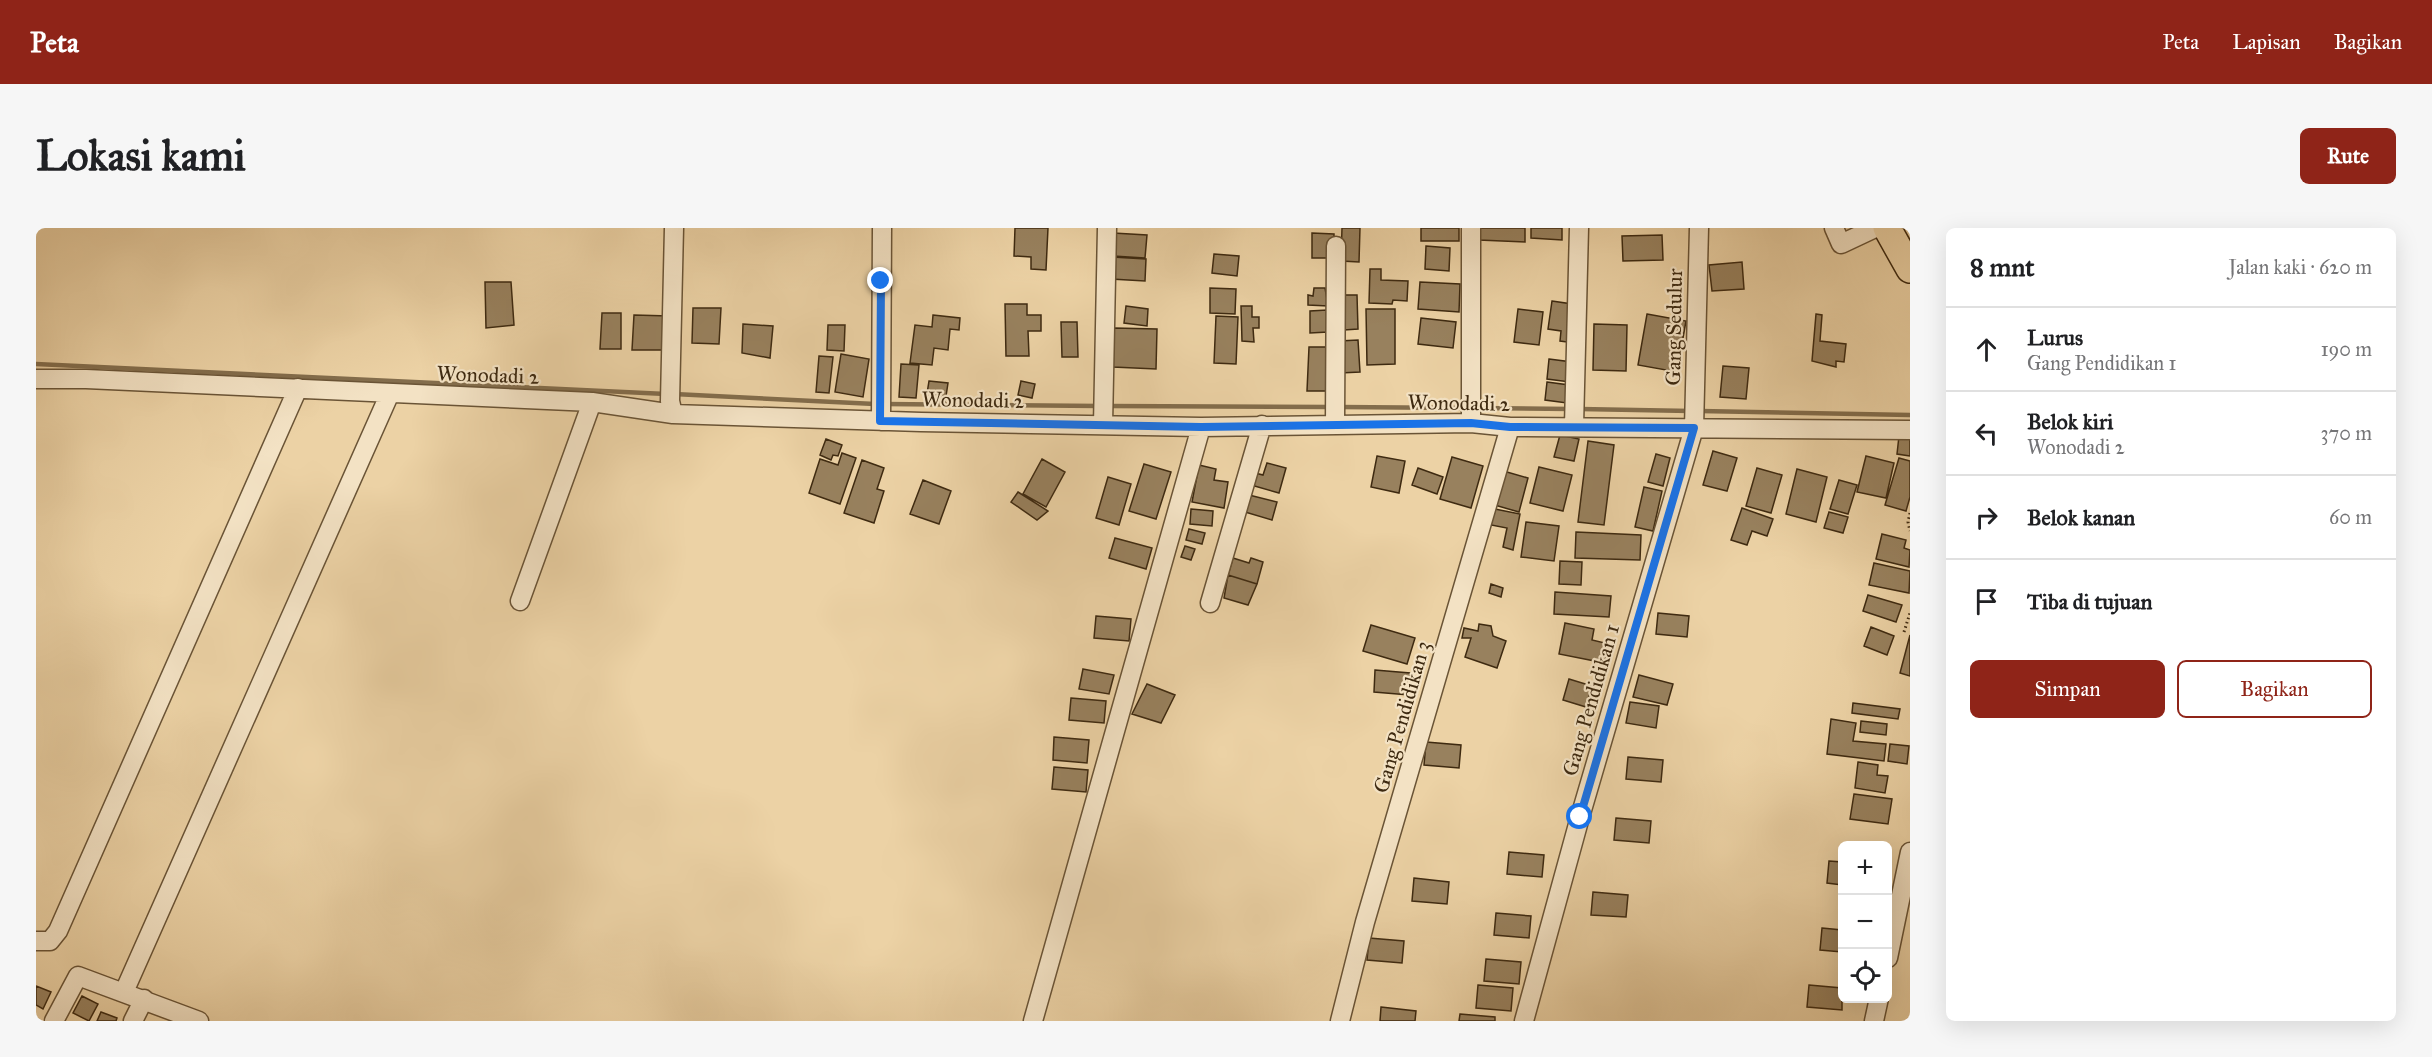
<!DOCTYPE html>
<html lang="id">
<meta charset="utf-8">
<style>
:root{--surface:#fff;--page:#f6f6f6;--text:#202124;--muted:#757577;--line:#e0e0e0;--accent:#8f2418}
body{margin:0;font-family:"IM FELL Great Primer",serif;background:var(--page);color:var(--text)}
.controls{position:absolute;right:18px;bottom:18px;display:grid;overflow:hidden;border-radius:9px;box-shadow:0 6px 24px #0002}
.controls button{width:54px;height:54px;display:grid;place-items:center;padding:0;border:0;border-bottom:2px solid var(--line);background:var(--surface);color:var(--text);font:30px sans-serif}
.stop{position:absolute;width:18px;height:18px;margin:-14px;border:4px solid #1a73e8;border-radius:50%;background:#fff}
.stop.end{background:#1a73e8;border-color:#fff;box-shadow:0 2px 6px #0008}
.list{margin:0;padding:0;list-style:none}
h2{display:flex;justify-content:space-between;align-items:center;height:78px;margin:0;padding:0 24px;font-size:26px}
h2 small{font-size:20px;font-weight:400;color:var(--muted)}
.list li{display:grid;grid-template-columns:39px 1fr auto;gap:18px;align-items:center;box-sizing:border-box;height:84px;padding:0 24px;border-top:2px solid var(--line)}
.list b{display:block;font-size:22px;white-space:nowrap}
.list p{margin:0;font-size:20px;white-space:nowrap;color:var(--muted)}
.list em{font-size:20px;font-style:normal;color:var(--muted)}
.actions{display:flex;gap:12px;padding:18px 24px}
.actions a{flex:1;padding:14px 0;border:2px solid var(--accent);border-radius:9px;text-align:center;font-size:21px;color:var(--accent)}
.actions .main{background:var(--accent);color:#fff}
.icon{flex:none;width:33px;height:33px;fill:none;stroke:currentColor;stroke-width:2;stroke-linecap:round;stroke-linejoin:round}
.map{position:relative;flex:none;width:1874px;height:793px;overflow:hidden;border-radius:9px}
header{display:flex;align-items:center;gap:36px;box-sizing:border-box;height:84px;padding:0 30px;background:var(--accent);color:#fff}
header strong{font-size:28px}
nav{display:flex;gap:33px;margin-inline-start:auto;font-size:21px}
.intro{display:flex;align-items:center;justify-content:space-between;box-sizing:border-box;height:144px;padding:0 36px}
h1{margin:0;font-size:42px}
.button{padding:15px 27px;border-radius:9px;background:var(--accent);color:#fff;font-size:21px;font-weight:700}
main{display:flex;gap:36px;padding:0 36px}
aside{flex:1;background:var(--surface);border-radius:9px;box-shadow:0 6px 24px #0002}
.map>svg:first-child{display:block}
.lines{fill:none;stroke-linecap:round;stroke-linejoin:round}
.stream{stroke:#836d4c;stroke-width:4.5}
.building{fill:#98815e;stroke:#3e2a11;stroke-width:1.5}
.minor-casing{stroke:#6a5436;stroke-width:21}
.highway-casing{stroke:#3e2a11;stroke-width:30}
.path{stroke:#3e2a11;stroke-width:3;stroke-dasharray:1.5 3;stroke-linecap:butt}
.minor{stroke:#f3e2c4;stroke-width:18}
.highway{stroke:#ecd2a5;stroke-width:27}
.route{stroke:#1a73e8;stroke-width:8}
.labels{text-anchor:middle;stroke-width:4.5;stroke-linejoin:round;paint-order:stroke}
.street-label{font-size:21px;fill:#3e2a11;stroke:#f3e2c4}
</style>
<header>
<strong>Peta</strong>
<nav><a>Peta</a><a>Lapisan</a><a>Bagikan</a></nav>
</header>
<div class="intro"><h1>Lokasi kami</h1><a class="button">Rute</a></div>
<main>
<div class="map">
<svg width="1874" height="793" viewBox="0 0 1874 793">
<rect width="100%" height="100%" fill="#ecd2a5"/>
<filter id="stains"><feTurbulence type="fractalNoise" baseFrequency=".00333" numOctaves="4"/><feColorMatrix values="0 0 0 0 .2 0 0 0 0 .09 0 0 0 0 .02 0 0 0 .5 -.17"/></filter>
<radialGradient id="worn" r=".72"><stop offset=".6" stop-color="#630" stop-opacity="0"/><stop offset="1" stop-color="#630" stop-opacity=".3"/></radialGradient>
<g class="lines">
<path class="stream" d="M0,136L630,166
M638,166L839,176
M848,176L1064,178
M1073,178L1295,179
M1304,179L1430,180
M1439,180L1535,181
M1544,181L1655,183
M1664,183L1874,187"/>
</g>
<path class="building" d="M979,0H1012L1010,42L995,41V29L978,28Z
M1306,0H1324L1323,34L1305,33Z
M1385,0H1423V13H1385Z
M1444,0H1489V14L1443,12Z
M1495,0H1526V12L1495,10Z
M1077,5L1111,7L1109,30L1077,28Z
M1276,5L1298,6V30H1276Z
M1626,7L1627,32L1587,33L1586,8Z
M1390,18L1414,20L1413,43L1389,41Z
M1178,26L1203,28L1201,48L1176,45Z
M1076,29L1110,31L1109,53L1075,51Z
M1706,34L1708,61L1676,63L1673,37Z
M1334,41H1345V52L1372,53L1371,73L1357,72L1356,76L1333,75Z
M449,54H475L478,97L450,100Z
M1384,54L1424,56L1423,84L1382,81Z
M1174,60L1200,61L1199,86L1174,85Z
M1278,60H1289L1292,78L1272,77V67L1277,68Z
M1307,67H1321L1322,101L1308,102Z
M1516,73L1536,76L1531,114L1524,113L1525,103L1512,101Z
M969,76H991V87H1005V103H992L993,128H970Z
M1090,78L1112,81L1111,98L1088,95Z
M1205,78H1216V89H1223V100H1217L1218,114L1206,113Z
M657,80H685L683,116L656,115Z
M1330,81H1359V136L1331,137Z
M1482,81L1507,84L1503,117L1478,114Z
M1291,82L1292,104L1274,105V83Z
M566,85H585V121H564Z
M1611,86L1650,93L1641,144L1602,137Z
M1780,86L1786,87L1784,113L1810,116L1808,134L1800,133V139L1776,133Z
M598,87L633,88L631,122H596Z
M897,87L924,90L923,102L914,101L912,122L898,120L896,137L874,135L879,97L896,99Z
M1180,88L1202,89L1200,136L1178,135Z
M1385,90L1420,94L1417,120L1382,116Z
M1025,94H1041L1042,129H1026Z
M707,96L737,98L734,130L706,125Z
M1558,96L1591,97L1590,143L1557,142Z
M792,97H809L808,123L791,122Z
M1078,100L1121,101L1120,141L1077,139Z
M1322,112L1324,144L1304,145L1303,113Z
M1273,119H1293L1292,163H1271Z
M805,126L833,131L827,169L799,164Z
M783,128L797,129L793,165L780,164Z
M1513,131L1536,134L1534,154L1511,151Z
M865,136L883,137L880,170L863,169Z
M1687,138L1713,140L1710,171L1684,169Z
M893,153L912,155L909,175L890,172Z
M985,153L999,156L996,170L982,167Z
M1511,154L1533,157L1531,175L1509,172Z
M1524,207L1543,211L1538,233L1518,229Z
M1863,208L1874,209V228L1861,226Z
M790,211L806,217L802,228L797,227L795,232L784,227Z
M1552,213L1578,217L1568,297L1542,294Z
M1677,223L1701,230L1691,263L1667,257Z
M806,225L820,230L804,276L773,265L784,231L802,237Z
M1620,226L1634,230L1627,258L1612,254Z
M1341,228L1369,233L1363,265L1335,259Z
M1830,228L1858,235L1850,270L1821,264Z
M1416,229L1447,238L1435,280L1404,271Z
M1863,230L1874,233V269L1870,283L1849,277Z
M1006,231L1029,244L1010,279L987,266Z
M826,232L848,240L841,261L848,263L838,295L808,285Z
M1231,235L1250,240L1243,265L1215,257L1219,245L1227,247Z
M1108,236L1135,244L1120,291L1093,283Z
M1163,237L1180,241L1178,252L1192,254L1188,280L1156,274Z
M1503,239L1536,247L1527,283L1494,275Z
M1382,240L1407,249L1401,266L1376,257Z
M1721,240L1746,247L1735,285L1710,278Z
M1761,241L1791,249L1780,294L1750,286Z
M1464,242L1492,250L1483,284L1455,276Z
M1072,249L1095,256L1083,297L1060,290Z
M887,252L915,263L903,296L874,286Z
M1803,252L1821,257L1812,286L1794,281Z
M1608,259L1626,263L1617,303L1599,299Z
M982,264L1012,283L1001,292L975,274Z
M1213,267L1241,274L1236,292L1209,284Z
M1454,280L1484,286L1477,322L1467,319L1471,300L1450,296Z
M1706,280L1737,291L1731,308L1716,303L1711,317L1695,312Z
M1155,281L1177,283L1176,298L1154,296Z
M1793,284L1812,289L1807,305L1788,300Z
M1490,294L1523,298L1518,333L1485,329Z
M1153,301L1169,305L1166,316L1150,312Z
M1540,304L1605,307L1604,332L1539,330Z
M1846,306L1870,312L1868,320L1874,322L1873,339L1840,331Z
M1079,310L1116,320L1110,341L1073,330Z
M1149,318L1159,321L1155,332L1145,329Z
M1197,330L1213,335L1215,330L1227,334L1221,356L1192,347Z
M1524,333L1546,334L1545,357L1523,356Z
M1838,335L1874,343L1873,365L1833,357Z
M1192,347L1221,356L1212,377L1188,370Z
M1455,356L1467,360L1465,369L1453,365Z
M1519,364L1575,368L1573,389L1518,386Z
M1832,367L1866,377L1860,394L1827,383Z
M1622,385L1653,388L1651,409L1620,406Z
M1060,388L1095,391L1093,413L1058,410Z
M1529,395L1558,401L1556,412L1573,416L1569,435L1523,426Z
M1443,396L1455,398L1457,408L1470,413L1461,440L1429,429L1435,410H1426L1428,400L1442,403Z
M1335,397L1379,410L1371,436L1327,423Z
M1835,399L1858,408L1851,427L1828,418Z
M1874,407V448L1864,445Z
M1047,441L1078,447L1073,466L1043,461Z
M1339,442L1374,445L1373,467L1338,464Z
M1603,447L1637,456L1631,477L1597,469Z
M1533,451L1556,458L1550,479L1527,472Z
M1111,456L1139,467L1125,495L1096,486Z
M1035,470L1070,473L1068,495L1033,492Z
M1594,474L1623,478L1620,500L1590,495Z
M1817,475L1864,481L1862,491L1816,485Z
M1795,491L1820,495L1817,513L1850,516L1848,533L1791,526Z
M1825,493L1851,496L1850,507L1824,504Z
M1018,509L1053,512L1051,535L1017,532Z
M1390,514L1425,517L1423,540L1388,537Z
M1854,516L1873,518L1871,536L1852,533Z
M1592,529L1627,532L1625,554L1590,551Z
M1822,534L1842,537L1841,547L1852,548L1849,565L1819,560Z
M1018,539L1052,542L1050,564L1016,561Z
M1818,566L1856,571L1852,596L1814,591Z
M1580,590L1615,593L1613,615L1578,612Z
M1473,624L1508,627L1506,649L1471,646Z
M1793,633L1806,634V657L1791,655Z
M1378,650L1413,654L1411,676L1376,673Z
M1557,664L1592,667L1590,689L1555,687Z
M1460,685L1495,688L1493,710L1458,707Z
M1786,700L1806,702V724L1784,722Z
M1333,710L1368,713L1366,735L1331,732Z
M1450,731L1485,734L1483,756L1448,753Z
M1442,757L1477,760L1475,783L1440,780Z
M1773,757L1806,760V782L1771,779Z
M0,758L15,764L7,781L0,777Z
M46,768L62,776L53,793L37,785Z
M1345,779L1380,783L1379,793H1344Z
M65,784L81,790L80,793H61Z
M1424,786L1459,789V793H1423Z"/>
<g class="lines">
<g class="minor-casing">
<path id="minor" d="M1798,0L1805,16L1839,0
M0,151H50L556,174L637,186L885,194L1165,199L1435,195L1474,199L1874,202
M637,186L634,173L638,0
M845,193L846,0
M1435,195V0
M1299,196L1300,18
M1067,197L1071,0
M1538,198L1543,0
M484,373L556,174
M1174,375L1226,197
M0,713H14L22,703L262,160
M1852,730L1874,624
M88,764L354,165
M18,793L42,748L163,793
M97,793L108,771
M997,793L1165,199
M1304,793L1329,694L1474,199
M1488,793L1544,589L1658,200L1663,0
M1838,793L1843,770"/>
</g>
<g class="highway-casing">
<path id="highway" d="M1851,0L1874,41"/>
</g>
<path class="path" d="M1874,285L1872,294L1874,303
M1868,404L1874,385"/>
<use href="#minor" class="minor"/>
<use href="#highway" class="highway"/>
</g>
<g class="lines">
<path class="route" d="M845,53L844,193L1165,199L1435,195L1474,199L1658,200L1544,589"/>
</g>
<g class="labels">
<g class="street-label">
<text transform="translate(1638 99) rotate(-89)" y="7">Gang Sedulur</text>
<text transform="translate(452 147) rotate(2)" y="7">Wonodadi 2</text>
<text transform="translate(937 172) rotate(1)" y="7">Wonodadi 2</text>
<text transform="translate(1423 175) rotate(1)" y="7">Wonodadi 2</text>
<text transform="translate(1555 472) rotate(-74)" y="7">Gang Pendidikan 1</text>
<text transform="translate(1366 489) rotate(-74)" y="7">Gang Pendidikan 3</text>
</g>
</g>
<rect width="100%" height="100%" filter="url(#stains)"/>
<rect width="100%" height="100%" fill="url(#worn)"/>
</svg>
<div class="controls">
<button>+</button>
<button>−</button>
<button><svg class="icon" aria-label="locate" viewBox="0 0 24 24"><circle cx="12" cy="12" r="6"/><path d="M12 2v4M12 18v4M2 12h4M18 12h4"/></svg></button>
</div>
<div class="stop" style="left:1544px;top:589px"></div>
<div class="stop end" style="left:845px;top:53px"></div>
</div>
<aside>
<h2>8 mnt<small>Jalan kaki · 620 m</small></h2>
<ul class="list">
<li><svg class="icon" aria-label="ahead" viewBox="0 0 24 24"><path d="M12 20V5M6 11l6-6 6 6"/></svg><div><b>Lurus</b><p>Gang Pendidikan 1</p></div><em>190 m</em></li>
<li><svg class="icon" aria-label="left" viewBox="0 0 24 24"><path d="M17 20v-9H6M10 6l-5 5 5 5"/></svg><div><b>Belok kiri</b><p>Wonodadi 2</p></div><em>370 m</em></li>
<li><svg class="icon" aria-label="right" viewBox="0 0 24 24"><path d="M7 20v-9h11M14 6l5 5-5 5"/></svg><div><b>Belok kanan</b></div><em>60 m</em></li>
<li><svg class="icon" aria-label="arrive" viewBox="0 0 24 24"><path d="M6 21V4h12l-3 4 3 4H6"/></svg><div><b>Tiba di tujuan</b></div></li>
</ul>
<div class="actions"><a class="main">Simpan</a><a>Bagikan</a></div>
</aside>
</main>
